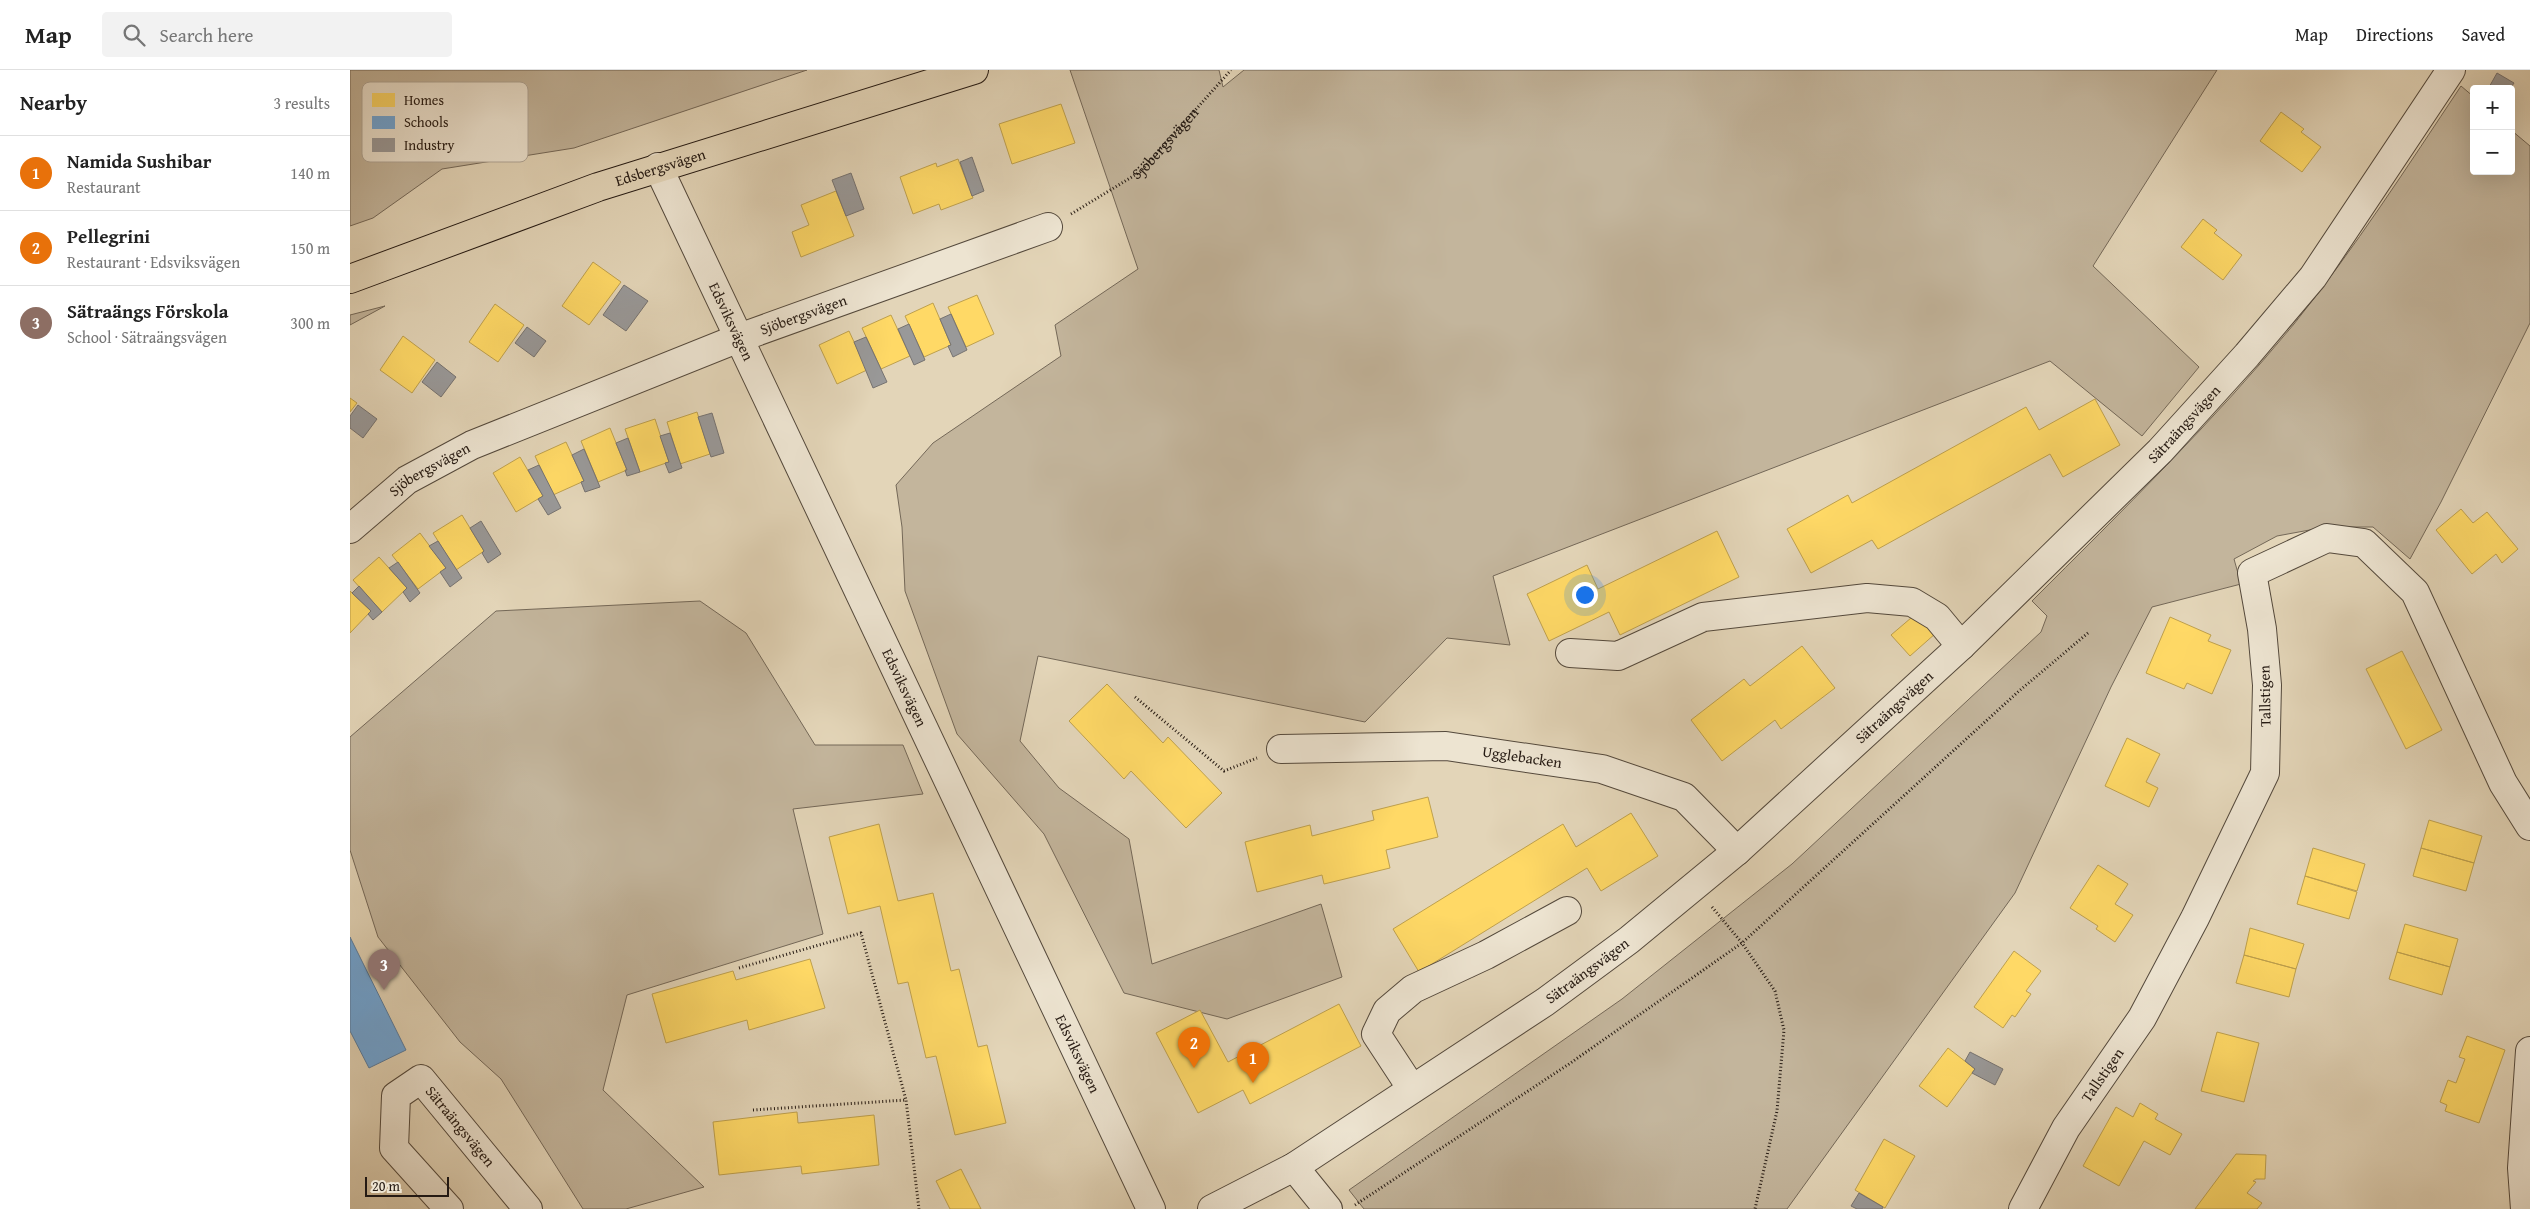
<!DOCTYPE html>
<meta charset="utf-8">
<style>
:root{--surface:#fff;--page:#f2f2f2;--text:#222;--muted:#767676;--line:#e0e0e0;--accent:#7c3aed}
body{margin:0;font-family:"Gentium Book Plus",serif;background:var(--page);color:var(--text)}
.controls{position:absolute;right:15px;top:15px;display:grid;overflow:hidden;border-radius:5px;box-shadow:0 5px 20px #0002}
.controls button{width:45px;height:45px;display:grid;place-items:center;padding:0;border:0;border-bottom:1px solid var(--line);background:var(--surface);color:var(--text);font:25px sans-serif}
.scale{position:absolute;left:15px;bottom:12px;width:84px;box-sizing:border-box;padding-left:5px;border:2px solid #251a13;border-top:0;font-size:14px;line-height:18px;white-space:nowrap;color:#251a13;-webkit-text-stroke:4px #ede4d1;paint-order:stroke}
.you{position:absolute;left:1234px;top:524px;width:18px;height:18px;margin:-12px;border:4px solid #fff;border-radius:50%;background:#1a73e8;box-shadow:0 0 0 8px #1a73e833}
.badge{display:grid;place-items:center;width:32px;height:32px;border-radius:50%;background:var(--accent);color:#fff;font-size:16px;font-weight:700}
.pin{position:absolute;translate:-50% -41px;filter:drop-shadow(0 1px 2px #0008)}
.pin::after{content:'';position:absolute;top:26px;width:18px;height:15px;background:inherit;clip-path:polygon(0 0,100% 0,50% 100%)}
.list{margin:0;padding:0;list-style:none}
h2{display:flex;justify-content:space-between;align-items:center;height:65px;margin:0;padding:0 20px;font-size:21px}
h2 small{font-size:16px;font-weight:400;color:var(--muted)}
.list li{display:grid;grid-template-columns:32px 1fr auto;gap:15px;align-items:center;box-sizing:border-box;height:75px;padding:0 20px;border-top:1px solid var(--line)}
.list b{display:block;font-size:19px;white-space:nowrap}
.list p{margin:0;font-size:16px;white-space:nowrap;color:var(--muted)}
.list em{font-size:16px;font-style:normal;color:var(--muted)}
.icon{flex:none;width:28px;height:28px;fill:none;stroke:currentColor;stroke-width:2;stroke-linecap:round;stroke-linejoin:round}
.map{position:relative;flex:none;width:2180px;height:1139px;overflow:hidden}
header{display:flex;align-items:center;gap:30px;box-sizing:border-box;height:70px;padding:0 25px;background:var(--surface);border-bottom:1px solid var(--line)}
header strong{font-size:24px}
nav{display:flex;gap:28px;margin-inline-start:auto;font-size:18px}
.search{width:350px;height:45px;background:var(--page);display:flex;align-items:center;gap:12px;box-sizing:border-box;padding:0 18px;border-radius:5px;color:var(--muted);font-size:19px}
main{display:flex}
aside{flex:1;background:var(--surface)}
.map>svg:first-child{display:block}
.green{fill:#c3b59c;stroke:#746858}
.homes{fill:#ffd966;stroke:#bea04d}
.schools{fill:#6fa8dc;stroke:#597da0}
.industry{fill:#999;stroke:#767371}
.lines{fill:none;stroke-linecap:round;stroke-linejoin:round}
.minor-casing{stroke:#54493c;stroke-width:30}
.major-casing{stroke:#251a13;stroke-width:30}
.path{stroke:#251a13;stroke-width:3;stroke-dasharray:1 2.5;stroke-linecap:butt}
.minor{stroke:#ede4d1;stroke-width:28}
.major{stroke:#e3d5b8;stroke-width:28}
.labels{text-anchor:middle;stroke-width:5;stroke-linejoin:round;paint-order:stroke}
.street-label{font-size:15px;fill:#251a13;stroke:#ede4d1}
.key{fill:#ede4d1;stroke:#b1a798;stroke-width:1}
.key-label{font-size:14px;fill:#251a13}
</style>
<header>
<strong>Map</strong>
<div class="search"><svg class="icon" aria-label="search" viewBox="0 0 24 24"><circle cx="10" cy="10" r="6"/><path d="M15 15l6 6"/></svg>Search here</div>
<nav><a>Map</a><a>Directions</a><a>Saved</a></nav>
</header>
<main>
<aside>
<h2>Nearby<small>3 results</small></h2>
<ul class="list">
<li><span class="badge" style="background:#e8710a">1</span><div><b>Namida Sushibar</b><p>Restaurant</p></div><em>140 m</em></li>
<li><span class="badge" style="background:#e8710a">2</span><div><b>Pellegrini</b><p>Restaurant · Edsviksvägen</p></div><em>150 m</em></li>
<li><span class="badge" style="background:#8d6e63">3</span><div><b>Sätraängs Förskola</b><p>School · Sätraängsvägen</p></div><em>300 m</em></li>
</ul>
</aside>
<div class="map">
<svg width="2180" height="1139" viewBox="0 0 2180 1139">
<rect width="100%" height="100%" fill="#e3d5b8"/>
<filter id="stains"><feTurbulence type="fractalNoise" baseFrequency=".004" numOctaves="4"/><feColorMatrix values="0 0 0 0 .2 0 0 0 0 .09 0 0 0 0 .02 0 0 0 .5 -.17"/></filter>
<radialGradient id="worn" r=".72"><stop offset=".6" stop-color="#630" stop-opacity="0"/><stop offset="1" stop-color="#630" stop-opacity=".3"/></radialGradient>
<path class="green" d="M0,0H457L224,78L92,99L23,148L0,156Z
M720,0H869L873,17L894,0H1867L1743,196L1849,297L1792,366L1700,291L1143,506L1160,575L1097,568L1015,652L688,586L670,671L709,718L779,769L802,894L971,834L992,907L877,949L774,923L694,764L607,664L555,521L552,457L546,415L583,373L711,286L705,255L788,199Z
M2111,16L2124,27V101H2161V60L2180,76V253L2091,432L2060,489L2023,457H1976L1927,466L1884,489L1891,514L1802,537L1761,617L1665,823L1437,1139H1014L999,1120L1272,929L1442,794L1691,562L1697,546L1682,531C1772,441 1863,352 1944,254C2005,178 2057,97 2111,16Z
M35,236L0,255V245Z
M350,531L396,563L465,675H553L573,724L443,739L473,864L277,925L253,1020L354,1117L276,1139H233L151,1009L110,972L28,867L0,780V667L146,541Z"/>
<path class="homes" d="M711,34L725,73L662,94L649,54Z
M1931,42L1954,59L1951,62L1971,77L1952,102L1910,71Z
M608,89L623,128L591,140L589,134L563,144L550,107L586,93L587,97Z
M486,121L504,166L451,187L442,162L459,155L451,135Z
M1853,149L1867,160L1864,163L1892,185L1873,210L1831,177Z
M243,192L271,212L239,255L212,236Z
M627,225L644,264L616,277L598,237Z
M583,233L601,275L574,287L555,246Z
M145,234L174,255L148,292L119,272Z
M541,245L560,286L531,299L512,258Z
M499,261L517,300L487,314L469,275Z
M53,266L85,290L62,323L30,300Z
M0,328L7,333L0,342Z
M1745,329L1770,375L1713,407L1700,384L1528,479L1522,470L1461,503L1437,459L1498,425L1502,433L1676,337L1689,360Z
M347,342L360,384L330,394L317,352Z
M305,349L319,392L290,402L275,359Z
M260,358L277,400L248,412L231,371Z
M216,372L234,411L203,425L185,386Z
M170,387L193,426L166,442L143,403Z
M2111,439L2123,453L2137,442L2168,479L2152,493L2146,484L2122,504L2086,460Z
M112,445L134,481L106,500L83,463Z
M1367,461L1389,507L1270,565L1259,542L1199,571L1177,524L1237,495L1248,519Z
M70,463L96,498L68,519L42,485Z
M29,487L57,518L32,542L3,510Z
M0,521L21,541L0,563Z
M1568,542L1586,563L1560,586L1541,565Z
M1820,547L1861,565L1858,571L1881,580L1862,624L1837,613L1834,619L1796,603Z
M1452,576L1485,618L1431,659L1425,650L1372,691L1341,650L1394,609L1400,616Z
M2052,581L2092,660L2056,679L2016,599Z
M757,614L813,673L818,667L872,723L836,758L781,701L774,709L719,651Z
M1777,668L1810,684L1796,712L1808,718L1799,737L1755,716Z
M1078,727L1088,767L1036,780L1040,798L974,814L972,805L907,822L895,772L960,755L962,766L1024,750L1022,741Z
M1281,743L1308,786L1251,821L1237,798L1069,902L1043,859L1213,754L1226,777Z
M2079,750L2132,766L2124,793L2071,778Z
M529,754L548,831L583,823L601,901L609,899L628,977L637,975L656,1053L605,1065L586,986L576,988L558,912L548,914L530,836L498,844L479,767Z
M1963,778L2015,794L2007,821L1955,806Z
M2071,778L2124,793L2116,821L2063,806Z
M1748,795L1778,814L1765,834L1783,845L1765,872L1746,859L1748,856L1720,838Z
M1955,806L2007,822L1999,849L1947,834Z
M2055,854L2108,869L2100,897L2047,882Z
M1900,858L1954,874L1946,899L1894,885Z
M1664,881L1691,901L1676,921L1681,924L1665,947L1662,945L1653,958L1624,937Z
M2047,882L2100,897L2092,925L2039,909Z
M1894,885L1946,899L1939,927L1886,913Z
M460,889L475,938L399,960L397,950L316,973L302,924L383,901L386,910Z
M989,934L1011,976L900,1034L893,1020L848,1043L806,963L850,940L878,992Z
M1867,962L1909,973L1894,1032L1851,1021Z
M2117,966L2155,980L2129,1053L2095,1041L2097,1035L2090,1032L2098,1010L2106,1013L2115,989L2109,987Z
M1598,978L1625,999L1597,1037L1569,1016Z
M1790,1033L1808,1044L1805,1049L1832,1064L1820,1085L1794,1071L1769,1116L1733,1096L1766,1037L1783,1047Z
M447,1042L448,1053L524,1045L529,1095L452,1104L451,1096L369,1105L363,1052Z
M1534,1069L1565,1086L1535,1138L1505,1120Z
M1886,1084L1916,1085L1915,1109H1906L1903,1111L1906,1112L1897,1123L1912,1133L1907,1139H1845Z
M611,1099L631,1139H600L586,1111Z"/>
<path class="schools" d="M0,867L56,980L19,998L0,961Z"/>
<path class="industry" d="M2147,3L2164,13L2160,19H2138Z
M622,87L634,121L622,126L610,92Z
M501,103L514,139L496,146L482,110Z
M274,215L298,231L276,261L253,245Z
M601,244L617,280L603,287L598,276L601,275L590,249Z
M559,254L575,290L564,295L548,259Z
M177,257L196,271L184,287L165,273Z
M516,267L537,312L523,318L504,272Z
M87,292L106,307L91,327L72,312Z
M8,335L27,349L13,368L0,358V346Z
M362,343L374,383L361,387L348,347Z
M320,363L332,398L319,403L315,393L319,392L310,366Z
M278,368L290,402L277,406L275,400H277L266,373Z
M234,379L250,417L235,422L231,412L234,411L222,385Z
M189,395L211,438L198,445L188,429L193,426L178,400Z
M131,451L151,484L138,493L132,483L134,481L120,458Z
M88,471L112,508L100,517L90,502L96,498L79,476Z
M48,492L70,523L60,532L53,522L57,518L39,498Z
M9,516L32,542L23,550L18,544L21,541L2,523Z
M1620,982L1653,999L1645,1015L1622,1003L1625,999L1615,991Z
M1509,1123L1533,1137L1532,1139H1507L1501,1136Z"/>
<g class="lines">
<g class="minor-casing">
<g id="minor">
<path id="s2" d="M308,97L801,1139"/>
<path id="s3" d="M0,459L57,410L122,375L389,268L698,157"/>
<path d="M1220,583L1268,586L1353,547L1517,528L1562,532L1587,547L1611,576"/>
<path id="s4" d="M931,679L1096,676L1252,699L1334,727L1387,781"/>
<path d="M1062,1019L1026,964L1037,941L1063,919L1136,885L1217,841"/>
<path d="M944,1097L978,1139"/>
<path id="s5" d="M99,1139L44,1078L46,1026L71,1009L178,1139"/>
<path id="s6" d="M862,1139L944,1097L1195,932L1279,870L1387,781L1611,576L1810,381L1897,285L1963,207L2101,0"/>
<path id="s7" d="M1673,1139L1716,1058L1792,948L1845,848L1915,703L1917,615L1912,559L1902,503L1977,468L2014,473L2065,522L2153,713L2180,756"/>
<path d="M2175,1139L2172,1098L2180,981"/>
</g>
</g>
<g class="major-casing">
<g id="major">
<path id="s8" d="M0,209L248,117L624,0"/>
</g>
</g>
<g class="path">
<path id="s1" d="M721,144L790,102L881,0"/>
<path d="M785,627L874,701L907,688"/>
<path d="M1362,837L1392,873L1425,921L1434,960L1427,1041L1405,1139"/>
<path d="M389,898L511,863L556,1030"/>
<path d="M403,1040L556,1030L569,1139"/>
<path d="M1005,1135L1219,994L1392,873L1669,621L1738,563"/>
</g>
<use href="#minor" class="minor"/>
<use href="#major" class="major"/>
</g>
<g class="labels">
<g class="street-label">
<text dy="5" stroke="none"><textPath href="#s1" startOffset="119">Sjöbergsvägen</textPath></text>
<text dy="5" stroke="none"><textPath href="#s8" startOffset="330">Edsbergsvägen</textPath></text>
<text dy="5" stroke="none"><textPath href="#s3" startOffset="505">Sjöbergsvägen</textPath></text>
<text dy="5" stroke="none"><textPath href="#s2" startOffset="171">Edsviksvägen</textPath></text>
<text dy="5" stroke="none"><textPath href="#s6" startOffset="1255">Sätraängsvägen</textPath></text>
<text dy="5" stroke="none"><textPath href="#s3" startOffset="100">Sjöbergsvägen</textPath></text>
<text dy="5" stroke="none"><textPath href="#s2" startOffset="576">Edsviksvägen</textPath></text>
<text transform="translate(1915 626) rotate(-91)" y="5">Tallstigen</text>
<text dy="5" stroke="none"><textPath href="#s6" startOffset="850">Sätraängsvägen</textPath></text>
<text dy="5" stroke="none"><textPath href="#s4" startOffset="242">Ugglebacken</textPath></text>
<text dy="5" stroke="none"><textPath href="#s6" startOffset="445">Sätraängsvägen</textPath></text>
<text dy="5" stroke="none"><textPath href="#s2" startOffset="981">Edsviksvägen</textPath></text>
<text dy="5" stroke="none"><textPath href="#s7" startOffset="156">Tallstigen</textPath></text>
<text dy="5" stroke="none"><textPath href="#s5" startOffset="226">Sätraängsvägen</textPath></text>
</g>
</g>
<rect x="12" y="12" width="166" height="80" rx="8" class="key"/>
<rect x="22" y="23" width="23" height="14" fill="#ffd966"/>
<rect x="22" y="46" width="23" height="13" fill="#6fa8dc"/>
<rect x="22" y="68" width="23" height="14" fill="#999"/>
<g class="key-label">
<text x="54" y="35">Homes</text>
<text x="54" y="57">Schools</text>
<text x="54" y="80">Industry</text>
</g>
<rect width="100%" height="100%" filter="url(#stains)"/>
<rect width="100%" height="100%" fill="url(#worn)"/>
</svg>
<div class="controls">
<button>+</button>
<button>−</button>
</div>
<div class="scale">20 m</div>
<div class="you"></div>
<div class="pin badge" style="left:903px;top:1013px;background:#e8710a">1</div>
<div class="pin badge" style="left:844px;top:998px;background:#e8710a">2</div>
<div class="pin badge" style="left:34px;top:920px;background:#8d6e63">3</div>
</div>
</main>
